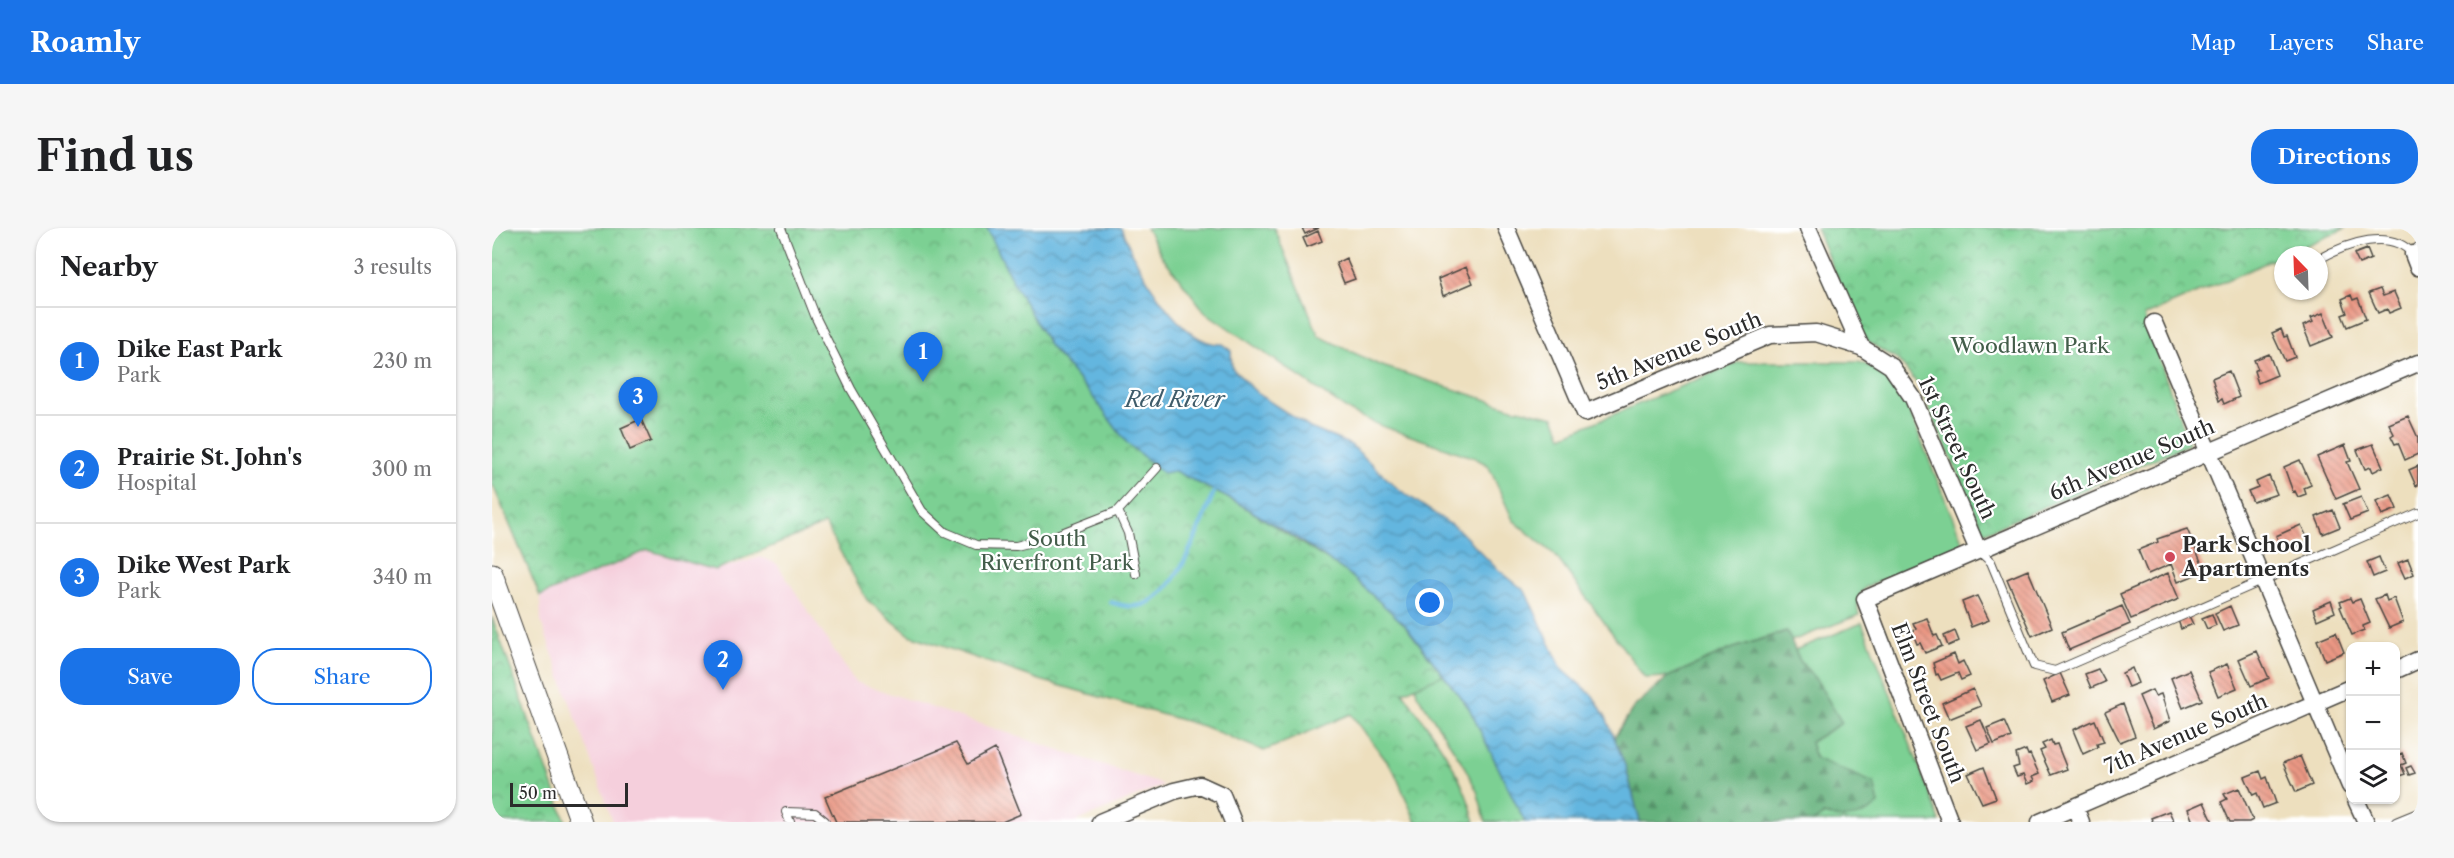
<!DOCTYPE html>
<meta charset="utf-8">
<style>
:root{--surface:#fff;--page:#f6f6f6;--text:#202124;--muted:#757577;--line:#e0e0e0;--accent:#1a73e8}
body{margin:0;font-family:"Libre Caslon Text",serif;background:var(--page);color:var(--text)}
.controls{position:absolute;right:18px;bottom:18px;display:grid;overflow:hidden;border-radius:12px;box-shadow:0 2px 4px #0004}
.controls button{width:54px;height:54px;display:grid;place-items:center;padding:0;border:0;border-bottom:2px solid var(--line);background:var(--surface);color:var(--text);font:30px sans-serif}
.compass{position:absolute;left:1782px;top:18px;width:54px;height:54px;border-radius:50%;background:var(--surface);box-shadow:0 2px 4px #0004;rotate:337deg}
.scale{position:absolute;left:18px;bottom:15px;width:118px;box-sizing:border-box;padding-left:6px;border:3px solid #2b2b2b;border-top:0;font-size:16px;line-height:21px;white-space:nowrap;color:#2b2b2b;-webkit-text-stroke:4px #fff;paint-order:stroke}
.you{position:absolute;left:938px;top:375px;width:21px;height:21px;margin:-15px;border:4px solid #fff;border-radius:50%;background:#1a73e8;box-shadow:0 0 0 9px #1a73e833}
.badge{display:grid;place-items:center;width:39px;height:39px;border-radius:50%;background:var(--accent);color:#fff;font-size:20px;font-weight:700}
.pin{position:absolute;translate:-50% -50px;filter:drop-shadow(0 2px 3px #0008)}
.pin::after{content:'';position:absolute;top:32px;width:21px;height:18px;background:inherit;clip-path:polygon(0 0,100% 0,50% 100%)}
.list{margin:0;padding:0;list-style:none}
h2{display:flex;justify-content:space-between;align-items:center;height:78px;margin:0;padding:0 24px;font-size:26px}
h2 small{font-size:20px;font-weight:400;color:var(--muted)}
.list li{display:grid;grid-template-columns:39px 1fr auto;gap:18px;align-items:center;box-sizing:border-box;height:108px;padding:0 24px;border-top:2px solid var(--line)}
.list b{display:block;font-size:22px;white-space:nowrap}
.list p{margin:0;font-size:20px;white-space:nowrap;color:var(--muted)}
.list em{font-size:20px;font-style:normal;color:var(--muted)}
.actions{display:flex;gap:12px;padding:18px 24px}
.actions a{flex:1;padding:14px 0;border:2px solid var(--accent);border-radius:24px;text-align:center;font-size:21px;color:var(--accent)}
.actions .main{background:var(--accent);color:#fff}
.icon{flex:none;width:33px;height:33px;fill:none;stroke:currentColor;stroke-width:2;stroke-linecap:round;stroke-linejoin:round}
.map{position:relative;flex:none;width:1926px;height:594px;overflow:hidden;border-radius:24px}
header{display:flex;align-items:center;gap:36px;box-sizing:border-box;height:84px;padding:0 30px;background:var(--accent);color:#fff}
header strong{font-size:28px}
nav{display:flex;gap:33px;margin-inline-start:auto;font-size:21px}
.intro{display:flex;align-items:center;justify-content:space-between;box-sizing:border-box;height:144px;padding:0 36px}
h1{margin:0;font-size:42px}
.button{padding:15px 27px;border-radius:24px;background:var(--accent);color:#fff;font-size:21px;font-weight:700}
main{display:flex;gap:36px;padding:0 36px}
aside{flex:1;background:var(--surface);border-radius:24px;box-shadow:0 2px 4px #0004}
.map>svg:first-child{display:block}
.built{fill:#f5cfdc}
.green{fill:#7cd093;stroke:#547e5f;stroke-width:1.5}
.forest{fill:url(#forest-firs);stroke:#486e54;stroke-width:1.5}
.park{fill:url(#park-crowns);stroke:#547e5f;stroke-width:1.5}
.water{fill:url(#water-waves);stroke:#487085;stroke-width:1.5}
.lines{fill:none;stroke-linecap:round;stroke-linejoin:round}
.stream{stroke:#64b6df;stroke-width:4.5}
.building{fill:url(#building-back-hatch)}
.service-casing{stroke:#484641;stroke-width:10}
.minor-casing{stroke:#484641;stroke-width:19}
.tertiary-casing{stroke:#484641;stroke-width:23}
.service{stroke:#fff;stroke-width:8}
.minor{stroke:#fff;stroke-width:16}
.tertiary{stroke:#fff;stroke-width:21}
.poi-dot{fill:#d1495b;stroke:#fff;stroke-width:2}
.labels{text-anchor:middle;stroke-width:4.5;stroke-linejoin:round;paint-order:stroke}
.park-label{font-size:21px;fill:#435d4a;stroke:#fff}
.street-label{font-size:21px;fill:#2b2b2b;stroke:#fff}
.poi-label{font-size:21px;font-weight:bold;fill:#2b2b2b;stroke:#fff;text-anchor:start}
.water-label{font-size:22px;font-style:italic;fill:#3f5c6a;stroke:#fff}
</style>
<header>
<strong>Roamly</strong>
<nav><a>Map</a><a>Layers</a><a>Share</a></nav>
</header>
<div class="intro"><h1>Find us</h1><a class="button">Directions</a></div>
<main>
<aside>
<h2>Nearby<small>3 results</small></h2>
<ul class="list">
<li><span class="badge">1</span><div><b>Dike East Park</b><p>Park</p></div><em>230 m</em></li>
<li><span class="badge">2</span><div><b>Prairie St. John's</b><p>Hospital</p></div><em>300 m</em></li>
<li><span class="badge">3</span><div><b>Dike West Park</b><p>Park</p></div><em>340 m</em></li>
</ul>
<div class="actions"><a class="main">Save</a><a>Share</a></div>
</aside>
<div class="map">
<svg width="1926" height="594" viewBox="0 0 1926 594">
<defs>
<pattern id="forest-firs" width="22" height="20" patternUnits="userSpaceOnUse" patternTransform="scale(1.5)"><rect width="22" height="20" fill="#65b27d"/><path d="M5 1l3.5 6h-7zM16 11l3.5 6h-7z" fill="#539167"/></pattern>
<pattern id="park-crowns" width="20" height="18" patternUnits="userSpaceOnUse" patternTransform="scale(1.5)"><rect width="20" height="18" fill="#7cd093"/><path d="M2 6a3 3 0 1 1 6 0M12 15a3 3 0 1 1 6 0" fill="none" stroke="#66a978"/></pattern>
<pattern id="water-waves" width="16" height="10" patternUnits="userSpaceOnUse" patternTransform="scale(1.5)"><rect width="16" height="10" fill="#64b6df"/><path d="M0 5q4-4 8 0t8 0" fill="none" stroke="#5394b5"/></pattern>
<pattern id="building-back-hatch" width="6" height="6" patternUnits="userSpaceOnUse" patternTransform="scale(1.5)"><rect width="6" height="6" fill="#eb9884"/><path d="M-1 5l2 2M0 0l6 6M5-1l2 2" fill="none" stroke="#bf7c6c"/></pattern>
</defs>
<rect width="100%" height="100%" fill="#fff"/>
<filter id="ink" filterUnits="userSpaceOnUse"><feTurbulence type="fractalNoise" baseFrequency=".0167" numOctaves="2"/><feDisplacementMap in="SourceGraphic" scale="12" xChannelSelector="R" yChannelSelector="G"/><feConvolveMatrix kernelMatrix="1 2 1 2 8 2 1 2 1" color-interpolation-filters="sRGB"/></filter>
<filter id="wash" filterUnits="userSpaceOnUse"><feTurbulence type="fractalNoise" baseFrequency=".008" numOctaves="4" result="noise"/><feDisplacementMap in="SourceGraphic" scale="24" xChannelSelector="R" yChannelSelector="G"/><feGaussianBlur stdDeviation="1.35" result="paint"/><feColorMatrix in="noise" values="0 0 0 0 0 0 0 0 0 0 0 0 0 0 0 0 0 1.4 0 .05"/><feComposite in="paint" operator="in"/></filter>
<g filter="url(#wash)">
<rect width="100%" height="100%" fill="#eddfbe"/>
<path class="built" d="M156,322L223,342L269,329L285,336L363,454L672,557L583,594H121L49,394L48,368Z"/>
<path class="green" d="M654,0H782L827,108L887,137L1017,179L1062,189L1070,208L1247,134H1367C1387,141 1399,151 1411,168L1471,315L1468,319L1374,359C1365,368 1364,375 1367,387L1299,413L1294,403L1239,421L1176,449L1153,450L1063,327L1021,292L996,237L983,230L887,197L859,184L713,84L670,28Z
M1370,395L1441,573L1448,594H1321L1331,587L1352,591L1317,515L1349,495L1325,453L1308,433L1303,422Z
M912,396L977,480L1033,594H994L985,563L971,536L925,466Z"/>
<path class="forest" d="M1295,403L1308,433L1325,453L1350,495L1318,514L1323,530L1382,555L1387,576C1368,592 1355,592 1331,587L1321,594H1148L1134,540L1122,510L1141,480L1176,449L1239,421Z"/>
<path class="park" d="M0,0H495L522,56L557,117L598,165L635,215L671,245L683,243L746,275L856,345L912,396L951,447L911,464C942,509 969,540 983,594H924L902,543L859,486L772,523L711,498L548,452L418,407L375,372L333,296L223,342L156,322L48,368L0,255Z
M1324,0H1854L1652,88L1697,216L1492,305L1427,158L1407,133L1378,115L1368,105Z
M0,389L74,594H0Z"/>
<path class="water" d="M495,0H629C644,36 686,118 730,116L739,123L740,140L766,166L818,200L859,217L905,260L968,303L1004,340L1033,363L1070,441L1101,468L1114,489L1134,540L1148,594H1033L977,480L912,396L856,345L804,310L746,275L683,243L671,245L635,215L598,165L557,117L522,56Z"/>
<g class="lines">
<path class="stream" d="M618,374C628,377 639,380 650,377C688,365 708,296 722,264"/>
</g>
<g id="blocks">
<path class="building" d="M810,0H827L813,6Z
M826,3L830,13L815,19L811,10Z
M1875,21L1879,31L1867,36L1862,26Z
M854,30L863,51L852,55L844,35Z
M974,39L981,55L951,68L946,51Z
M1888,61L1891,68L1902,64L1909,80L1897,85L1895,81L1886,85L1877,65Z
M1859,67L1861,72L1866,70L1874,91L1855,99L1850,87L1855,85L1850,71Z
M1831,85L1841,109L1819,118L1811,98L1821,94L1819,90Z
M1789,101L1792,109L1795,108L1803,129L1793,133L1780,105Z
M1777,126L1785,147L1766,155L1762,143L1766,141L1762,132Z
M1737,143L1747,169L1732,176L1730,171L1727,173L1720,150Z
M1916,188L1926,210V226L1913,232L1906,215L1903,216L1899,208L1902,206L1897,196Z
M149,191L159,213L138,222L129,200Z
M1881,216L1891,239L1881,244L1879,239L1873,241L1865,222Z
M1853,217L1859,233L1855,234L1867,261L1844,271L1825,229Z
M1808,232L1819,257L1812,260L1814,266L1806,269L1803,263L1801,264L1792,239Z
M1926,238V257L1924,258L1917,242Z
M1777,248L1785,266L1761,274L1756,263L1766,259L1764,254Z
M1899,267L1905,281L1890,287L1884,273Z
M1869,269L1876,285L1858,292L1851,276Z
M1841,282L1848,299L1831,306L1824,289Z
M1809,297L1817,313L1791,324L1784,308Z
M1695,301L1713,343L1686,354L1679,336L1656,346L1646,322L1666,314L1665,311Z
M1887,329L1893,344L1881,349L1875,334Z
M1916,331L1922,346L1913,350L1906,335Z
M1536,342L1560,399L1540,408L1515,351Z
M1676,345L1687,371L1639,391L1628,366Z
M1893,367L1895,373L1902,370L1911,394L1897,400L1883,371Z
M1485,368L1497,392L1479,399L1470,374Z
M1858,370L1860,374L1868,371L1878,395L1871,398L1872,402L1860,407L1848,379L1850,378L1848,374Z
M1839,373L1843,384L1825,392L1821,381Z
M1630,378L1638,396L1577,422L1570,404Z
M1738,378L1746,397L1731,403L1723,385Z
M1720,386L1724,397L1715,401L1710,390Z
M1697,388L1701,396L1689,401L1686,392Z
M1435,390L1442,408L1445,407L1450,418L1433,425L1428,415L1425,416L1420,403L1424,401L1421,395Z
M1463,403L1467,413L1456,418L1452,408Z
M1844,404L1852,424L1833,432L1825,412Z
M1765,423L1777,450L1759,458L1747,431Z
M1462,426L1466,436L1471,433L1478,448L1469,452L1466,445L1449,452L1446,446L1444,447L1441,435Z
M1735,436L1745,460L1726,468L1716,444Z
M1640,440L1646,455L1636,459L1630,445Z
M1606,441L1613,454L1599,460L1593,446Z
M1697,442L1710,472L1691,480L1679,450Z
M1568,445L1578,467L1560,474L1551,453Z
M1481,461L1489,478L1457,491L1450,475Z
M1660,462L1663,468L1669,466L1678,493L1661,501L1647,468Z
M1631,476L1643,508L1628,514L1613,484Z
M1489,492L1499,516L1485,522L1474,498Z
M1603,492L1612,514L1605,516L1606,519L1591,526L1581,502Z
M1512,493L1519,509L1502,516L1495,500Z
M1559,512L1561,517L1565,516L1575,541L1559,547L1548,523L1553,521L1550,516Z
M464,515L476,536L503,521L529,586L510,594H344L333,569Z
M1534,522L1536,527L1538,526L1547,546L1540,549L1542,553L1535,556L1531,547L1525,549L1521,540L1527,538L1524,526Z
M1910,525L1914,535L1909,537L1913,546L1904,549V528Z
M1808,528L1820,557L1804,564L1791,535Z
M1919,538L1923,545L1917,547L1914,540Z
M1492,539L1504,570L1490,575L1476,546Z
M1768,543L1771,551L1775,549L1784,575L1771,580L1765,565L1761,567L1753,549Z
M1747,560L1761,592L1757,594H1738L1729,574L1735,571L1732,566Z
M1712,574L1721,594H1701L1696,581Z
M1677,583L1682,594H1661L1659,590Z"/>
</g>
</g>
<g filter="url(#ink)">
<use href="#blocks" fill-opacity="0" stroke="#484641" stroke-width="1.5"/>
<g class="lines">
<g class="service-casing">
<path id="service" d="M289,0L324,90L359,161L430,283L453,304L484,317L524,318L557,310L626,283L665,240
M1827,31C1856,15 1898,0 1921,26L1926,19
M626,283L636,305L644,346
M1486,322L1499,334L1542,438L1563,443L1926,285
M298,594L294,584L323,585L333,593
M1904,594L1926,585"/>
</g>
<g class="minor-casing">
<path id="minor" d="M1014,0L1093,185L1278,107L1324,105L1369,119L1399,138L1421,170L1486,322
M1316,0L1369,119
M1921,26L1926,39
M1662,95L1858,558
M1904,442L1926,432
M1864,572L1874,594
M1583,579L1589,594
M608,594L682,563L708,557L730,567L741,594
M1458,594L1373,371L1926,135
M1548,594L1858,460"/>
</g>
<g class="tertiary-casing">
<path id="tertiary" d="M0,346L89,594"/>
</g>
<use href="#service" class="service"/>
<use href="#minor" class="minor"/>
<use href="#tertiary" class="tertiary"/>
</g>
</g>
<circle class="poi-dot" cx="1678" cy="329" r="6"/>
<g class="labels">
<g class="park-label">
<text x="1538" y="125">Woodlawn Park</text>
<text x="565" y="318">South<tspan x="565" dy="24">Riverfront Park</tspan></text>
</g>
<g class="street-label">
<text transform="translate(1187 123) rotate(-22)" y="7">5th Avenue South</text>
<text transform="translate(1465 220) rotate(65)" y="7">1st Street South</text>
<text transform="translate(1640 232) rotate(-23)" y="7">6th Avenue South</text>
<text transform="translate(1436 475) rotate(69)" y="7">Elm Street South</text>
<text transform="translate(1694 506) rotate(-23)" y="7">7th Avenue South</text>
</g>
<g class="poi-label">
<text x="1690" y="324">Park School<tspan x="1690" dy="24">Apartments</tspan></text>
</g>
<g class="water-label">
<text x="683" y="179">Red River</text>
</g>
</g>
</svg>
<div class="controls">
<button>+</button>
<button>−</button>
<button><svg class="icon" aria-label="layers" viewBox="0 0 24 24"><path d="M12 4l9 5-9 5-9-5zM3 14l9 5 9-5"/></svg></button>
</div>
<svg class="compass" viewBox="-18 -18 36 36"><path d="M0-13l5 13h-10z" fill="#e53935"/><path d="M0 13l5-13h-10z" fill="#757577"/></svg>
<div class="scale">50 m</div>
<div class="you"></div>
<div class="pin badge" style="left:431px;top:154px">1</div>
<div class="pin badge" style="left:231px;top:462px">2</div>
<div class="pin badge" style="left:146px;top:199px">3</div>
</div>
</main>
